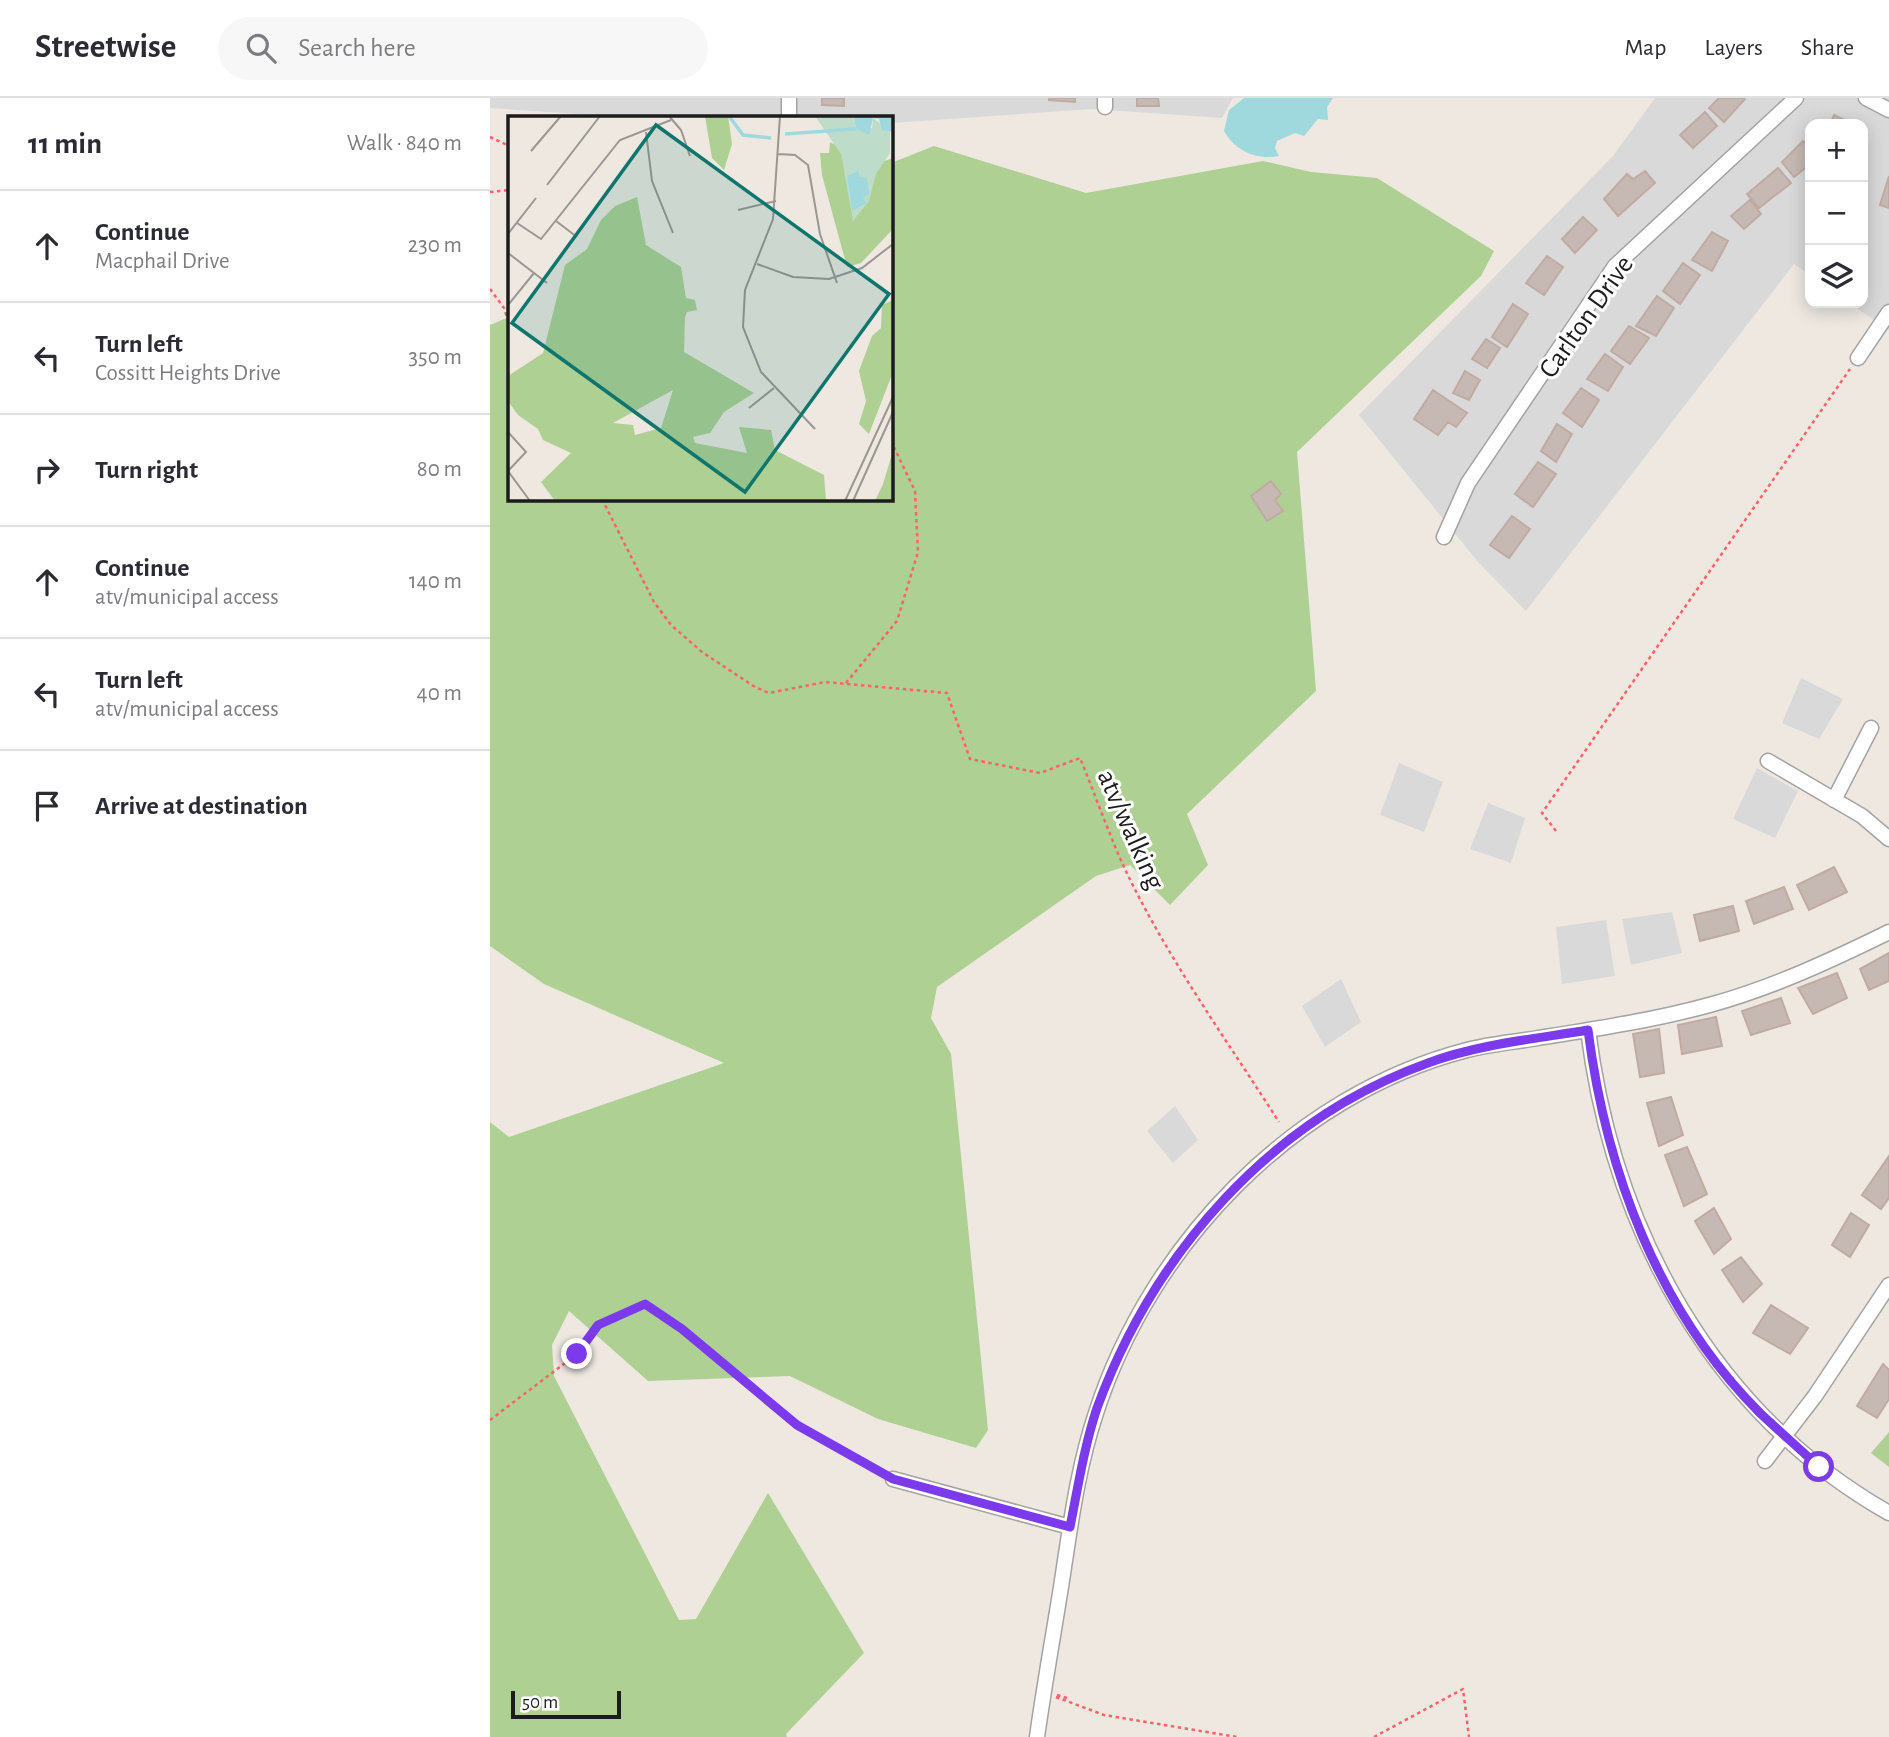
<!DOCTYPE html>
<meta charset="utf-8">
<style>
:root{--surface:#fff;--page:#f7f7f7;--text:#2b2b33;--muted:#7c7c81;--line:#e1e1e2}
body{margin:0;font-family:"Alegreya Sans",sans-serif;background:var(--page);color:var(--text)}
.controls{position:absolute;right:21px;top:21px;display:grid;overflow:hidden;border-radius:14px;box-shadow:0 4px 18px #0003}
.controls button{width:63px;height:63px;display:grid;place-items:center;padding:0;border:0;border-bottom:2px solid var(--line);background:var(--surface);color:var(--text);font:35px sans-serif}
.scale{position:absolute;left:21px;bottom:18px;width:110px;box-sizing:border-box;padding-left:7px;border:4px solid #1c1c1c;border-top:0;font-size:19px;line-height:24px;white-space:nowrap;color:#1c1c1c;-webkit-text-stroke:5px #fff;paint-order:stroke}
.stop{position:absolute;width:21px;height:21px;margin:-16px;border:5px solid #7c3aed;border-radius:50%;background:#fff}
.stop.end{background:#7c3aed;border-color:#fff;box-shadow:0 2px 7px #0008}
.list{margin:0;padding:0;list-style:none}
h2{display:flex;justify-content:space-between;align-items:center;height:91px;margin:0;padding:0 28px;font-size:30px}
h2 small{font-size:23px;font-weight:400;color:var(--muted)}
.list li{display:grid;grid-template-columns:46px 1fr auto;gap:21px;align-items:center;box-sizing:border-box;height:112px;padding:0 28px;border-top:2px solid var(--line)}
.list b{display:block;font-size:26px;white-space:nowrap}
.list p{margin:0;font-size:23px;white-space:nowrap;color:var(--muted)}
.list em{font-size:23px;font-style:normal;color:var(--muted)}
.icon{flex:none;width:38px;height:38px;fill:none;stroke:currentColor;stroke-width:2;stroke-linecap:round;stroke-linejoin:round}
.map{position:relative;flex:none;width:1399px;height:1639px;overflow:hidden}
header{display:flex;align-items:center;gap:42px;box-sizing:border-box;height:98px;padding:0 35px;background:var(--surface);border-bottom:2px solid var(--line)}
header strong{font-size:33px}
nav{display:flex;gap:38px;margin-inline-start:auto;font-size:24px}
.search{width:490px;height:63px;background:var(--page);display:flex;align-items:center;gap:18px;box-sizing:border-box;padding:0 24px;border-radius:38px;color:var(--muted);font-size:26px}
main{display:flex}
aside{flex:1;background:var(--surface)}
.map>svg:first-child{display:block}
.residential{fill:#dad9d9}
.forest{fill:#aed093}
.water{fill:#9fd9de}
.building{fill:#c6b9b4;stroke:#c0aba3;stroke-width:2}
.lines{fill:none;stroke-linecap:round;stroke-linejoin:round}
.minor-casing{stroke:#a3a3a3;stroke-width:17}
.path{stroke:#ff6168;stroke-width:2.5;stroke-dasharray:3.5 3.5;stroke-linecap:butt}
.minor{stroke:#fff;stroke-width:14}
.route{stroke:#7c3aed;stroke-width:9}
.labels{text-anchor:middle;stroke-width:6;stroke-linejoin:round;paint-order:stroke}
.street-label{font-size:28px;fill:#1c1c1c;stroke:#fff}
.inset-river{fill:none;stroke:#9fd9de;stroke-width:3.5}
.inset-road{fill:none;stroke:#9a9692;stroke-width:2}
.view{fill:#0f766e;fill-opacity:0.15;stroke:#0f766e;stroke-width:3.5}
.inset-edge{fill:none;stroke:#1c1c1c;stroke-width:3.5}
</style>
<header>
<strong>Streetwise</strong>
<div class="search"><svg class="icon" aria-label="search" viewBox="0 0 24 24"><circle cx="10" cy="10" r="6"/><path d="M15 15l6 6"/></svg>Search here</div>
<nav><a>Map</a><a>Layers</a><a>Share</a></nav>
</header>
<main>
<aside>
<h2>11 min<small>Walk · 840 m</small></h2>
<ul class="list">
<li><svg class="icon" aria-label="ahead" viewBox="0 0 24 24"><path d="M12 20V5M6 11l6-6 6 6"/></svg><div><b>Continue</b><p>Macphail Drive</p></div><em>230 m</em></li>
<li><svg class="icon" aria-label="left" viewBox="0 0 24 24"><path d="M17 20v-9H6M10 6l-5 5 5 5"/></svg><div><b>Turn left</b><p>Cossitt Heights Drive</p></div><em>350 m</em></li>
<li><svg class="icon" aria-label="right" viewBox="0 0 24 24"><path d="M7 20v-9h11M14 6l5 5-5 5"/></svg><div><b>Turn right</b></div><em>80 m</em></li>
<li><svg class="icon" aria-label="ahead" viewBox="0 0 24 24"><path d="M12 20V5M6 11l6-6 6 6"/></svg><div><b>Continue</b><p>atv/municipal access</p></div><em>140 m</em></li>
<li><svg class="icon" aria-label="left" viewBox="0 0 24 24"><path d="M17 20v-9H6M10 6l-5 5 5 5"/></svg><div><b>Turn left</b><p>atv/municipal access</p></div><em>40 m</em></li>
<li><svg class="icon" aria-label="arrive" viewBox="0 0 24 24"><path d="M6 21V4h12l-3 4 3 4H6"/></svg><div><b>Arrive at destination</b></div></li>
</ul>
</aside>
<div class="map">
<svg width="1399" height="1639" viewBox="0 0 1399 1639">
<rect width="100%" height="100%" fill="#eee8e1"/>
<path class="residential" d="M0,0H743L732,20L603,11L401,25V19H131L0,10Z
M1165,0H1399V232L1359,205H1373V26H1320V177L1304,166L1036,513L988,464L869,317L1123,58Z
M1311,580L1353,601L1329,641L1292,625Z
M909,665L953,684L934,734L890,717Z
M1267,670L1308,693L1285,740L1243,721Z
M998,705L1035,720L1021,765L980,751Z
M1182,814L1192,855L1141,867L1132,821Z
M1116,822L1125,878L1072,886L1066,829Z
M851,881L871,924L835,949L812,908Z
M685,1008L708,1042L683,1065L657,1033Z"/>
<path class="forest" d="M444,48L596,95L773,63L821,74L887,80L1004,153L991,178L807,354L826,593L697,716L718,767L680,807L640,767L606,778L447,889L441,920L461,956L498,1332L486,1350L388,1321L300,1278L158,1283L79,1213L62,1247L64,1278L189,1522L206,1521L278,1395L374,1555L296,1636L297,1639H0V1024L19,1039L234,965L54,886L0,848V227L19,219V401H401V65Z
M1399,1334V1369L1381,1355Z"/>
<path class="water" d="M754,0H843L837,9L838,22L828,21L814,38L805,35L787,43L785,50L789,58C767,62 746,54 734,33L739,12Z"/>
<path class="building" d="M332,0H354V8L332,7Z
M559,0H585V4L559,2Z
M647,0H668L669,8H647Z
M1229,0H1254L1255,1L1234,24L1219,10Z
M1215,14L1227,28L1203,50L1190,37Z
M1344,17L1363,26H1340Z
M1313,43L1320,50V66L1304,79L1292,64Z
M1288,70L1301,85L1269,110L1257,96Z
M1155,73L1165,85L1128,118L1114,101L1137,76L1143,81Z
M1399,78V110L1390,107Z
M1260,102L1271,116L1254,131L1241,118Z
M1093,119L1107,132L1085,155L1072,141Z
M1222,134L1238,143L1222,173L1202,162Z
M1057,158L1073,169L1054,197L1036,185Z
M1193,165L1210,177L1190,206L1173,193Z
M1167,198L1184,210L1166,238L1146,228Z
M1023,206L1038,216L1017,249L1002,239Z
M1139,228L1159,240L1140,266L1121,253Z
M996,241L1010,250L997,270L982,261Z
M1115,256L1133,269L1118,293L1097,281Z
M975,273L990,282L979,302L963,295Z
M1091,290L1109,302L1092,329L1073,315Z
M943,292L977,315L966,329L958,324L948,337L924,321Z
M1067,326L1082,336L1066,364L1051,353Z
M1048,364L1066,376L1043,409L1025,396Z
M781,383L791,396L785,402L793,413L777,423L761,398Z
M1022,418L1040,431L1019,460L1000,447Z
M1344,769L1357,794L1319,812L1307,787Z
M1294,789L1303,811L1264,826L1256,803Z
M1243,808L1249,833L1210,843L1204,817Z
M1399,855V883L1379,892L1370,871Z
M1347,875L1357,900L1323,916L1308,890Z
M1291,900L1300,925L1261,937L1252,913Z
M1226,919L1232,948L1192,956L1188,927Z
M1169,931L1174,975L1150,979L1143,936Z
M1181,999L1193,1037L1169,1048L1157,1005Z
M1197,1049L1217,1096L1194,1108L1175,1057Z
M1399,1058V1100L1391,1111L1372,1097Z
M1224,1110L1241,1141L1224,1156L1205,1123Z
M1361,1115L1379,1127L1360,1159L1342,1147Z
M1251,1159L1272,1186L1253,1204L1232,1172Z
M1281,1207L1318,1230L1300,1256L1263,1235Z
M1393,1266L1399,1272V1301L1387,1320L1367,1308Z"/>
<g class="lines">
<g class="minor-casing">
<path id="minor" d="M1376,0L1399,12
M615,9V0
M299,19V0
M1368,260L1399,214
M954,439L978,385L1125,168L1306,0
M1278,663L1372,718L1399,741
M1344,702L1381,630
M1098,932C1123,1131 1221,1314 1399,1415
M1275,1363L1325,1298L1399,1187
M403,1381L580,1429
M547,1639C554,1589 563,1539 571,1489C580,1431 587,1372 606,1315C660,1147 803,997 977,952C1000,946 1025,944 1048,940C1106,931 1166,922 1223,906C1284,889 1342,862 1399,834"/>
</g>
<path class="path" d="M0,39L19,48
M0,94L19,92
M0,191L14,210L19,226
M112,401L164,504L181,527L212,554L265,589L279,595L335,584L457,595L480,661L550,675L590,660C605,696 618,734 634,769C676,858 736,941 789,1024
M356,585L407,523L428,454L425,393L401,343
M1066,733L1052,715L1360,271
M0,1322L87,1256L108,1227L155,1206L192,1231L307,1327L390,1374
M567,1597L577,1600
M566,1599L614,1617L747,1639
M884,1639L973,1591L979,1639"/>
<use href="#minor" class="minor"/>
</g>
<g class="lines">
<path class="route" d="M87,1256L108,1227L155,1206L192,1231L307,1327L403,1381L580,1429C588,1389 594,1349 607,1310C664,1155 780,1022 938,965C989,946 1045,941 1098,932C1116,1073 1168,1213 1270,1315C1289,1333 1310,1351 1329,1369"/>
</g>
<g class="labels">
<g class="street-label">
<text transform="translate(1095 218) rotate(-55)" y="10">Carlton Drive</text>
<text transform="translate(642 731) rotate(66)" y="10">atv/walking</text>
</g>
</g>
<g transform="translate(18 18)">
<rect width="385" height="385" fill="#eee8e1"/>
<path d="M197,0H220L224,28L216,54L204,42ZM322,26L365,49L385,42V113L353,147L339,151L314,59L312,37H321ZM129,81L138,129L173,151L178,182L187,184L189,194L179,196L177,201L176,236L246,277L216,296L202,317L185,321L187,327L239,337L231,311L263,314L267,334L316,359L318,385H47L33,366L63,337L35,324L30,313L10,299L0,285V260L35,237L57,149L79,133L93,104L107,90ZM165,274L153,312L127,319L125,309L105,307ZM385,184V256L361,318L351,308L358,285L351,255L364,220L373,212L374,189ZM385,335V385H367L375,368Z" fill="#aed093" fill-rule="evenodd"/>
<path d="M307,0H346L348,13L364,12L365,2L382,14V37L368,58L361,85L345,105L333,38Z" fill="#bdddca"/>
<path d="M346,0H385V16L374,14L371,3L365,2L361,19L348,13ZM350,55L352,61L359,62L361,79L355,81L359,87L344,95L339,60Z" fill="#9fd9de"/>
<path class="inset-river" d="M221,0L235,19L263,22M277,18L348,13"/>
<path class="inset-road" d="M161,0L173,14L182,40M272,0L265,103L237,174L235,211L253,256L307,313M138,16L144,65L165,117M23,35L53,0M270,38L287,39L300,49L312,118L329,167M39,69L92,0M230,94L268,85M48,105L69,121M9,107L33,123L112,24L163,4M0,118L28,82M0,137L39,167M249,148L285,161L321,163L354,152L385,128M0,189L26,157M241,292L266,272M0,316L18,336L0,355M0,355L22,385M337,385L385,281M345,385L385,296"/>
<path class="view" d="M148,9L381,178L237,376L4,207Z"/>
<rect width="385" height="385" class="inset-edge"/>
</g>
</svg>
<div class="controls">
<button>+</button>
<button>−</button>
<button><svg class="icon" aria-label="layers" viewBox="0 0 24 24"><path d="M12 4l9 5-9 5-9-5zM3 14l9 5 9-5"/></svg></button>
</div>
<div class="scale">50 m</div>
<div class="stop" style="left:1329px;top:1369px"></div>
<div class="stop end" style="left:87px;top:1256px"></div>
</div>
</main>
